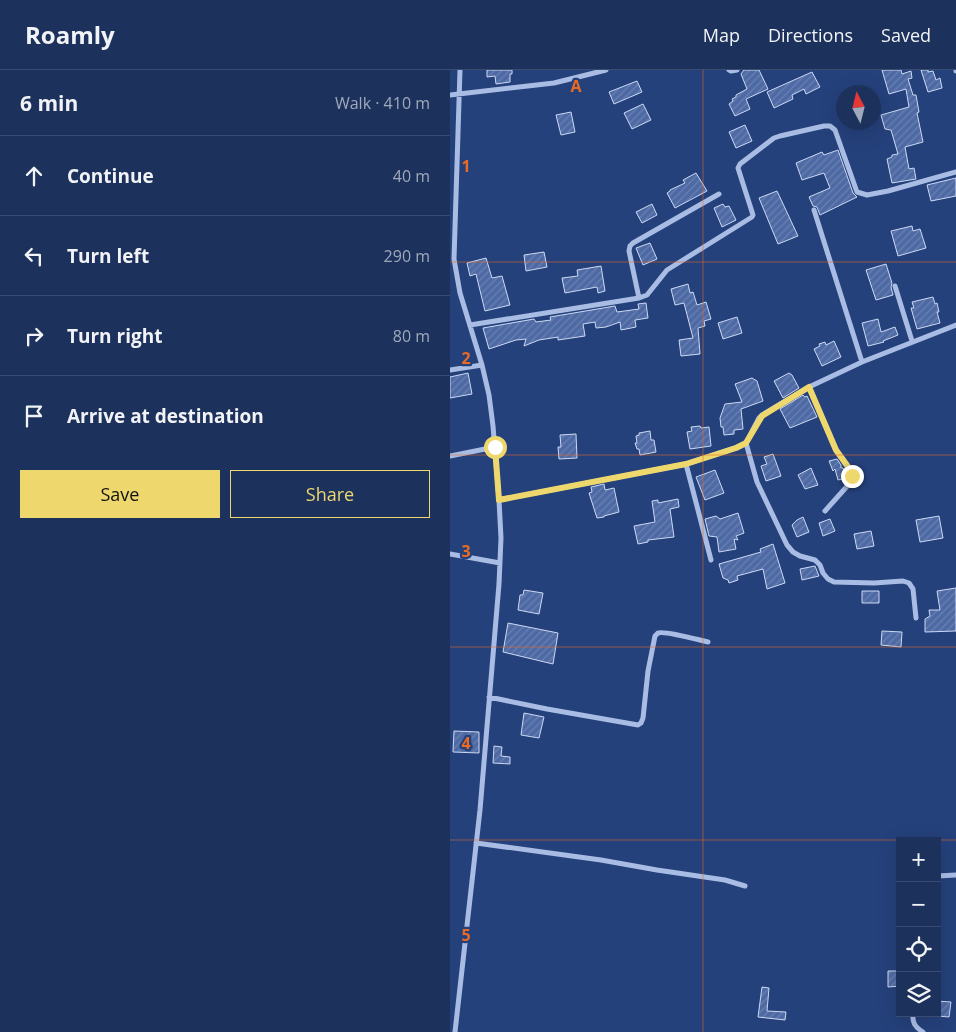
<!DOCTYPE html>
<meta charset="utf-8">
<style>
:root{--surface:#1c315c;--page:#293d65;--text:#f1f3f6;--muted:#a0a9bb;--line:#3a4c72;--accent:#eed86e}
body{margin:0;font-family:"Open Sans",sans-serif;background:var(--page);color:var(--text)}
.controls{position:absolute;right:15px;bottom:15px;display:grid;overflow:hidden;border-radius:0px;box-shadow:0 5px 20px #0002}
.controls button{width:45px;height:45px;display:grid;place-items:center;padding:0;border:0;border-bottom:1px solid var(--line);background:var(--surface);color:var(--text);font:25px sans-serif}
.compass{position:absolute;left:386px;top:15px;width:45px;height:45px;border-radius:50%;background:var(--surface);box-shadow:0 5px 20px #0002;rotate:353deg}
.stop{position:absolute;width:15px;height:15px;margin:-11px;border:4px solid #eed86e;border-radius:50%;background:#fff}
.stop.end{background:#eed86e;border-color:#fff;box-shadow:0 1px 5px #0008}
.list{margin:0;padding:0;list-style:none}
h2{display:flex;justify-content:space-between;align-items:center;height:65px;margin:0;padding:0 20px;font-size:21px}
h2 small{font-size:16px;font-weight:400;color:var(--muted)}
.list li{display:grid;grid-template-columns:32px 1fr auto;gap:15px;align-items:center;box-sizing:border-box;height:80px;padding:0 20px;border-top:1px solid var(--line)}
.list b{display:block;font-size:19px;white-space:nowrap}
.list em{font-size:16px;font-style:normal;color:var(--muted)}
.actions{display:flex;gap:10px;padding:15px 20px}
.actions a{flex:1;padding:11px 0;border:1px solid var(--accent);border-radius:0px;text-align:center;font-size:18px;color:var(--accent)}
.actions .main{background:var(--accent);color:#111}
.icon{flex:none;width:28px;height:28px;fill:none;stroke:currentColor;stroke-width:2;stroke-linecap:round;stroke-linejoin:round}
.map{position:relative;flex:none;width:506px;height:962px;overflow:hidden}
header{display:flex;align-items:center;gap:30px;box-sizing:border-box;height:70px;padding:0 25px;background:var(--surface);border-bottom:1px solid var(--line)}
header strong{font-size:24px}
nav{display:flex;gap:28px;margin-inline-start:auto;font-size:18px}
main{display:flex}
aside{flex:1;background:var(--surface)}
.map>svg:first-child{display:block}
.building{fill:url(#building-hatch);stroke:#ccd9f4}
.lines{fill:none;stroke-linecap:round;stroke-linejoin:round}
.street{stroke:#a9bde4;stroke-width:5}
.route{stroke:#eed86e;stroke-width:6}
.grid{fill:none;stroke:#ea6a24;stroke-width:1;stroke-opacity:0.55}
.grid-label{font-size:16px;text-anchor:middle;font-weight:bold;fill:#ea6a24;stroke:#25417b;stroke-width:4.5;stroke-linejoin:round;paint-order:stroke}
</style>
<header>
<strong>Roamly</strong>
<nav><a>Map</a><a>Directions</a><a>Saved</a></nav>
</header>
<main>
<aside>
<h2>6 min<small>Walk · 410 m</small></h2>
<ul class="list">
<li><svg class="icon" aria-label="ahead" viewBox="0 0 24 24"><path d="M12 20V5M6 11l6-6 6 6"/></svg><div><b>Continue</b></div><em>40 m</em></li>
<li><svg class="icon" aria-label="left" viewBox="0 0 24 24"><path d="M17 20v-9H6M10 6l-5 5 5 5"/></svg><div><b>Turn left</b></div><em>290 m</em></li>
<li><svg class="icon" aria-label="right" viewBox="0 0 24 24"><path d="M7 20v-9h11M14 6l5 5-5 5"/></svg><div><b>Turn right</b></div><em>80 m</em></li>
<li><svg class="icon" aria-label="arrive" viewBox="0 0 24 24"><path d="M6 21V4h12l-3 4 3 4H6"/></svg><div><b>Arrive at destination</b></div></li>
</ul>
<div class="actions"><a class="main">Save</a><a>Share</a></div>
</aside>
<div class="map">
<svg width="506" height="962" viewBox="0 0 506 962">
<defs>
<pattern id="building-hatch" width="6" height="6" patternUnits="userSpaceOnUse" patternTransform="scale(1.25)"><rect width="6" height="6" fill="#4e6aa4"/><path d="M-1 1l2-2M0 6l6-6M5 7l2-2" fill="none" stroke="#6980b2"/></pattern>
</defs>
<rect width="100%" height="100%" fill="#25417b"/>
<path class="building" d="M37,0H62V4H60V12L46,14L45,6L37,7Z
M294,0H309L318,19L296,29L300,39L285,46L279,34L283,31L282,29L286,27V25L297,19L291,4Z
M432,0H451L452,4L461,1L462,8L458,9L463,25H466L469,42L467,43L473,72L455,77L459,99L464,98L466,109L442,113L437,89L442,87V85L448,84L441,60L435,59L431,45L459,37L456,19L439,24Z
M471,0H478V2L483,1L486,10L490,8L492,18L478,22Z
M362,2L370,17L356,24L354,19L342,25L343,29L324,38L317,22Z
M187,11L192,22L164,34L159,22Z
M193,34L201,50L182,59L174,43Z
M121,42L125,62L111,65L106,45Z
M295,55L302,71L286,78L279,62Z
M388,80L403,123L407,127L370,145L367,137L363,136L359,127L380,118L374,103L352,110L346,93L372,82L374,85Z
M246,103L257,121L225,138L217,123L220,121V120L235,113L233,110Z
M506,108V126L481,131L477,115Z
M327,121L348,166L328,174L309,128Z
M202,134L207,145L192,153L186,142Z
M273,134L275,137L279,136L286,150L272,157L264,138Z
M462,156L463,161L470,159L476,178L448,186L441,161Z
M200,173L207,189L193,195L186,178Z
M94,182L97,197L76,201L74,185Z
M36,188L42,208L52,206L60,235L35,241L26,204L20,206L17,193Z
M436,194L442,213L441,217L443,225L426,230L416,200Z
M151,196L155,221L148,223L147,217L115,223L112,208L128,206L127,200Z
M238,214L240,223L243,222L247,235L256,232L261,249L254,251L255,256L248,258L250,284L231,286L229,270L243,268L234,233L225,235L221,219Z
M483,227L485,234L487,233L489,242H487L490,253L467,259L461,238H464L462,232Z
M196,233L198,248L185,250L186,257L171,260L170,252L156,257L146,258L145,252L133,254L135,266L108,270V267L89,270L74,276L76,269L66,270L39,279L33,258L84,249L86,252L101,250L100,247L165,236L167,242L189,239L188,234Z
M287,247L292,263L273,269L268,253Z
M428,249L431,262L445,257L448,265L433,271L434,272L418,276L412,253Z
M384,271L391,287L372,296L364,279L370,276L369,274L375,272L376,275Z
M18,303L22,324L0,328V307Z
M339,303L342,305L349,318L333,328L324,311Z
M302,308L307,311L313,331L291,339L293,359L284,360V364L274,365L273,357H271L270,348L275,334L292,332L285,314Z
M353,325L355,327L357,326L367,347L340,358L330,339Z
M250,356L251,358L259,357L261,376L240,379L237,362L242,361L241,357Z
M200,361L201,370H204L206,382L190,385L189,379H187L185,373H187L186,366L189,365V363Z
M126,364L127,388L109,389L108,377H111L110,365Z
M323,384L331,406L316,411L311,396L317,394L314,387Z
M387,389L391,395V398H393L396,403V408L388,410L385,399L383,401L379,391Z
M361,398L368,415L355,419L348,405Z
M265,400L274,423L255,430L246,407Z
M154,414L155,420L164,418L169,442L154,446V447L147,448L139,423L142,422L141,417Z
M228,429L229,437L220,439L224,467L198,470V472L188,474L184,456L205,452L202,431L208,430V433Z
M288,443L294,463L286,466L288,470L284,469L286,479L269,482L267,467L259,466L255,449L266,446L270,449Z
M489,446L493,468L470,472L466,450Z
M353,447L359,462L347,467L342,455L347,450Z
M380,449L385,461L373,466L369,453Z
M421,461L424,476L407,479L404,464Z
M323,474L335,513L317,519L313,499L287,506L288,510L279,513L278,510L273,508L269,494L311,482L310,479Z
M365,496L369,506L352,510L350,499Z
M506,518V561L475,562V549L480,546L479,540H490L487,521Z
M74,520L93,523L89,544L68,540L70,525H73Z
M412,521H429V533H412Z
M58,553L108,563L103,594L53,582Z
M432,561L452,562L451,577L431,575Z
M74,643L94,647L89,668L71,665Z
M4,661L29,662V683L3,682Z
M44,676L52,677L51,686L60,687V694L43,693Z
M438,901H450V916L438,917Z
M312,917L319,918L317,941L336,942L335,950L308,947Z
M487,931L501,932L499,947L488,946L489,941H487Z"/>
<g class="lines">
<path class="street" d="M279,0L281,1L287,0
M506,0V1
M0,25L104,13L156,0
M364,140L412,292
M445,216L462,271
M189,228L197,225L217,200L302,147L303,145L288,98L290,94L324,68L330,66L374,56H380L385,60L407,122L417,125L438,121L506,102
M20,255L189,228L179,181L180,176L183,173L269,124
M0,300L32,295
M359,317L386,380L401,402L400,413L375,441
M296,373L307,412L337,475L343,482L350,486L365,490L370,495L373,503L378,509L384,512L424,513L453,511L459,513L463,519L466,548
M0,386L45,377
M236,394L261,490
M49,430L236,394L285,378L296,373L309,348L312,345L359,317L412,292L506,255
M0,484L50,493
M39,627L97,639L188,655L191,653L193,648L198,601L205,566C206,565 207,564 208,563C214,560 249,570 258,572
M26,773L151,790L207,800L275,810L295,816
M487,806L506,805
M463,943C462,953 465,957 473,962
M5,962L30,740L49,514L51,468L49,430L43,356L39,325L32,295L10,223L4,189L10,0"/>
</g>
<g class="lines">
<path class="route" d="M45,377L49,430L236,394L286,378L296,373L312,346L359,317L386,380L399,398L402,406"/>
</g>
<path class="grid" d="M253,0V962M0,192H506M0,385H506M0,577H506M0,770H506"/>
<g class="grid-label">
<text x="126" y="22">A</text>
<text x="16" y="102">1</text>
<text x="16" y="294">2</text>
<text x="16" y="487">3</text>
<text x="16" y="679">4</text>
<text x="16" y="871">5</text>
</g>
</svg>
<div class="controls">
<button>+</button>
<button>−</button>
<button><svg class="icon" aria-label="locate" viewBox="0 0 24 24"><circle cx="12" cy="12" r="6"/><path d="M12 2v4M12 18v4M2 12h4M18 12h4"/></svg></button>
<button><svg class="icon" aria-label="layers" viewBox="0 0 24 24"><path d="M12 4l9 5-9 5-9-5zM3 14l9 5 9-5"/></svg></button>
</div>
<svg class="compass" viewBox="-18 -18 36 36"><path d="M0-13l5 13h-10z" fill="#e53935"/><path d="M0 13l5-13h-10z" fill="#a0a9bb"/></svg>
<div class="stop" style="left:45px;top:377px"></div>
<div class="stop end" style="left:402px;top:406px"></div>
</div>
</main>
